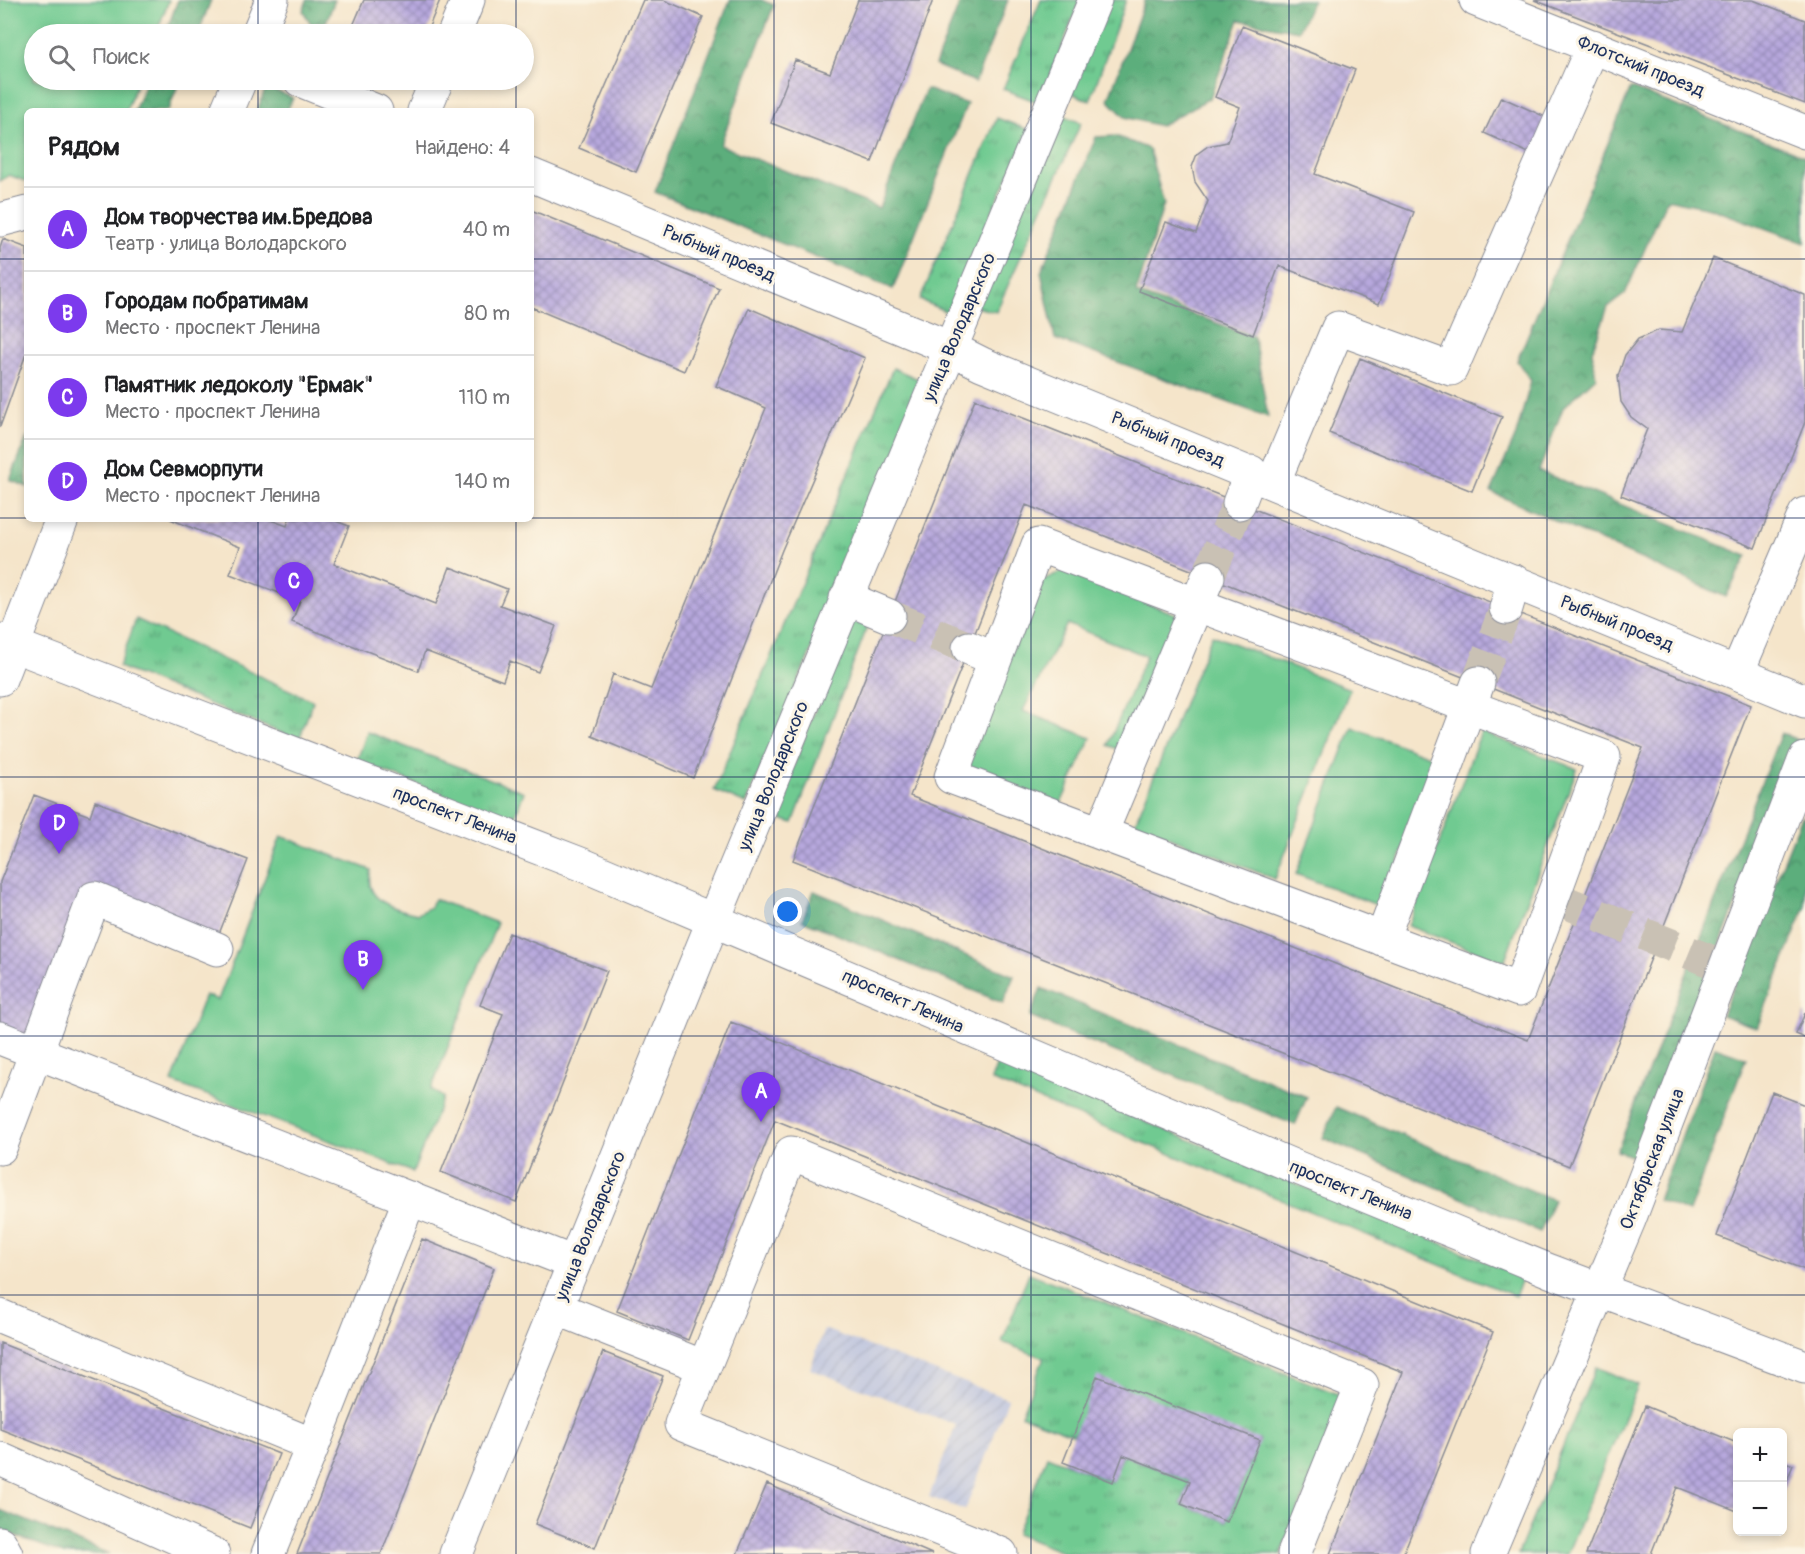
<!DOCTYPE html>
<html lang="ru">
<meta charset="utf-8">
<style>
:root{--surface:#fff;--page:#f2f2f2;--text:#202124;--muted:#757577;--line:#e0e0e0;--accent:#7c3aed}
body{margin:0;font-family:Pangolin,sans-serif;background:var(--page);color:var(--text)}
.controls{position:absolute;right:18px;bottom:18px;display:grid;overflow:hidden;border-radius:9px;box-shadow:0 3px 9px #0003}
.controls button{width:54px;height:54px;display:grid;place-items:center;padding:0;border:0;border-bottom:2px solid var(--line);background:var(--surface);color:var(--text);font:30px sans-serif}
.you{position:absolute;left:788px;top:912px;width:21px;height:21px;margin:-15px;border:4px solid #fff;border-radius:50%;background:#1a73e8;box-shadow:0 0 0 9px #1a73e833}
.badge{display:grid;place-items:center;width:39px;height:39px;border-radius:50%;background:var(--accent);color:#fff;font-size:20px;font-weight:700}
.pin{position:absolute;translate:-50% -50px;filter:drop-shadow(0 2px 3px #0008)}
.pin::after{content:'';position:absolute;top:32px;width:21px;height:18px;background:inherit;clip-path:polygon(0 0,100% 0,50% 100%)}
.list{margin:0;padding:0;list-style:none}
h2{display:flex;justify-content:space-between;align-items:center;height:78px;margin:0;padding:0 24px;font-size:26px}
h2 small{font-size:20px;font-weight:400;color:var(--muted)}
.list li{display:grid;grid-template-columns:39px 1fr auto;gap:18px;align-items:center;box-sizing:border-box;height:84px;padding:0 24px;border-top:2px solid var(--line)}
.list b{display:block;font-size:22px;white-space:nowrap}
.list p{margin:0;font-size:20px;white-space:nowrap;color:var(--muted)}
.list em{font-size:20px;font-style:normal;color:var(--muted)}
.icon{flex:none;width:33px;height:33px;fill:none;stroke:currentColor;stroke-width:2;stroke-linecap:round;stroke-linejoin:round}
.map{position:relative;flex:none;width:1805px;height:1554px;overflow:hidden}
.search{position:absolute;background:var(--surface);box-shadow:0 3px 9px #0003;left:24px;top:24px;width:510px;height:66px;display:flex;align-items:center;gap:15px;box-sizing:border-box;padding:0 21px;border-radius:33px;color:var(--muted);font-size:22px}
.panel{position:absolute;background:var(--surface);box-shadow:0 3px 9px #0003;left:24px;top:108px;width:510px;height:414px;border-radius:9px}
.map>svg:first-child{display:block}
.industrial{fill:url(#industrial-furrows)}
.grass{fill:url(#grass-tufts);stroke:#467c78;stroke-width:1.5}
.forest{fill:url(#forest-crowns);stroke:#3c6e6c;stroke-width:1.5}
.park{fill:#70ca91;stroke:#467c78;stroke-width:1.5}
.building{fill:url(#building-cross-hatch);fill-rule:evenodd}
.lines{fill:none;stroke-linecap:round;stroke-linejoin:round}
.minor-tunnel{stroke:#c9c1b4;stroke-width:33;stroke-dasharray:33 16;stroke-linecap:butt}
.minor-casing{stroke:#888a94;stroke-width:35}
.major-casing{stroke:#888a94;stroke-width:35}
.minor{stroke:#fff;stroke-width:33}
.major{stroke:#fff;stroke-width:33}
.grid{fill:none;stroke:#1b2f5e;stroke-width:1.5;stroke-opacity:0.55}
.labels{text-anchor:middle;stroke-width:6;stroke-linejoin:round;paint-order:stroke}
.street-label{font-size:18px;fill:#1b2f5e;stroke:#fcf5e5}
</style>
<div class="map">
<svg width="1805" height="1554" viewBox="0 0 1805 1554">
<defs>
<pattern id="industrial-furrows" width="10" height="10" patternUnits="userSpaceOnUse" patternTransform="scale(1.5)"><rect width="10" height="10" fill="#bcc3de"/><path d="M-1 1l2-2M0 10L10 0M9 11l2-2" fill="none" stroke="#a1a8c1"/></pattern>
<pattern id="grass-tufts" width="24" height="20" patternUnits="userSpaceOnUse" patternTransform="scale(1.5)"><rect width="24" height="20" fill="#70ca91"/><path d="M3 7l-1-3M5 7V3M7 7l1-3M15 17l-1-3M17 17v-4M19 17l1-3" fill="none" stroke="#5ba47a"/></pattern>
<pattern id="forest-crowns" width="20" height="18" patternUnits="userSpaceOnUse" patternTransform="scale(1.5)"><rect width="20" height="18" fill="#5cae7b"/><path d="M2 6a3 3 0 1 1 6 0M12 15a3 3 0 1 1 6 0" fill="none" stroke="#4b8e68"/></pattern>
<pattern id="building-cross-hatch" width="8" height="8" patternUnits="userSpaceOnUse" patternTransform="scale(1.5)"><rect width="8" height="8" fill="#b7a8dd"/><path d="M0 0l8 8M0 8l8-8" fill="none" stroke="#9489b6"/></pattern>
</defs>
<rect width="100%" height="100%" fill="#fcf5e5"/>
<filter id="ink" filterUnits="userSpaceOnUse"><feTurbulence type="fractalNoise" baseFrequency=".0167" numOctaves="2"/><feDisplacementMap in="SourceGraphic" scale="12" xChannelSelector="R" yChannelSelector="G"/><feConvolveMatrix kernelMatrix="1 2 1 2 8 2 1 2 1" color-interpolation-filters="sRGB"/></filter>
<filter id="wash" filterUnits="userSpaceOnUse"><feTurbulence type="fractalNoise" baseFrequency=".008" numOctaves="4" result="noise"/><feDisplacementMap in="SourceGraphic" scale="24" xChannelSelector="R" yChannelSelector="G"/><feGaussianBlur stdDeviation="1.35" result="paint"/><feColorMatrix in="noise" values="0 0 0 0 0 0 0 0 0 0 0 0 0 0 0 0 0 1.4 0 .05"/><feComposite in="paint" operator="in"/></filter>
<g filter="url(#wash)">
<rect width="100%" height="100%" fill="#f5e5ca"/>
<path class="industrial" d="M824,1329L1008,1399L965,1510L929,1497L956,1425L810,1369Z"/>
<path class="grass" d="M1041,0H1080L1040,103L1003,89Z
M1100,0H1126L1090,101L1065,90Z
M1058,113L1081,123L996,312L975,307Z
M997,118L1029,130L947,312L920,300Z
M893,368L925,382L746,804L714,790Z
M853,611L871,617L793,823L774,817Z
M136,619L313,701L299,740L119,667Z
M367,732L524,792L513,822L357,761Z
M998,1061L1523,1277L1515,1296L991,1080Z
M1029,1273L1343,1396L1281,1554H1067L1016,1534L1047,1456L1112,1482L1123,1455L1190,1481L1181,1504L1227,1522L1259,1440L1074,1435L1021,1415L1044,1358L1002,1342Z
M1596,1367L1638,1385L1567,1554H1518Z"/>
<path class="forest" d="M178,0H211L198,34H165Z
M307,0H335L326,22L311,24L303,11Z
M730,0H761L774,5L720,145L879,208L926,89L967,104L893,289L655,192Z
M961,0H1008L975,82L935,65Z
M1145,0H1313L1298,31L1239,20L1210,98L1160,126L1125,117L1108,100Z
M147,80H180L168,111H134Z
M266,87L293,98L287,111H257Z
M1631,88L1805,156V243L1710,208L1667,199L1625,294L1608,307L1592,351L1596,377L1563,408L1539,471L1747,556L1726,597L1491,492L1516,435L1531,381L1517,361Z
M1116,136L1149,149L1164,204L1136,293L1254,337L1268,417L1055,339L1041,272L1096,137Z
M27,437V487L10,480Z
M1781,733L1800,741L1636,1158L1617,1151Z
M1802,816L1805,818V907L1757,1028L1722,1015Z
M814,891L1014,976L1003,1003L802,920Z
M1041,988L1307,1097L1295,1125L1030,1017Z
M1715,1047L1746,1058L1689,1212L1658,1200Z
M1336,1107L1554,1200L1540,1232L1323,1138Z
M0,1510L109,1554H64L0,1530Z"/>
<path class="park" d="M0,0H169L156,34H34V80H138L126,111H27V182L9,175L0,181Z
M1063,571L1178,615L1123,751L1108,745L1146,656L1067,624L1023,711L1091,738L1057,812L979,780L969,763L1038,582Z
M1212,635L1350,689L1275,879L1135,823Z
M1352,727L1437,759L1382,907L1296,874Z
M1481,732L1577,769L1504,962L1408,926Z
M281,836L371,870C362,900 394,909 418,914L430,907L434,899L497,923L431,1090L443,1097L413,1172L172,1082L205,995L218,1000Z"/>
<g id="blocks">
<path class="building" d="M364,0H440L426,34H368L352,28Z
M643,0H664L703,17L636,172L579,148Z
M858,0H933L872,162L771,123L795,60L830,73Z
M1534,0H1753L1805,20V104Z
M1242,26L1355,70L1315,174L1414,212L1379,304L1279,266L1253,335L1139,291L1166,222L1196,233L1208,201L1195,182L1192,167L1197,154L1208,146L1227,142L1240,107L1215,97Z
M1501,97L1550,119L1533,155L1484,133Z
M531,210L719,288L684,371L531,307Z
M3,239L27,248V351L0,427V248Z
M1713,258L1805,295V422L1755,548L1621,495L1647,429L1631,417L1621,402L1618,376L1625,355L1638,339L1659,330L1682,332Z
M749,308L865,358L782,550L693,778L592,736L613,674L651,689L766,408L716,386Z
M1360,358L1502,417L1472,491L1329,433Z
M975,399L1751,705L1569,1166L793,860ZM1026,505L1643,748L1528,1040L910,796Z
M170,519H268L287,526L289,519H330L349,526L334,564L436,604L450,567L507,589L500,605L556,626L538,672L510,661L503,681L425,651L418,671L292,622L300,601L230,574L240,547Z
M34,795L90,816L95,801L248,860L217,939L86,888L29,1038L0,1026V882Z
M509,933L607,971L516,1202L441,1172L503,1014L480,1005Z
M1805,1013V1038L1796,1034Z
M731,1022L1493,1332L1403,1554H1330L1403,1372L775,1120L688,1340L617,1311Z
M1772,1092L1805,1105V1270L1717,1236Z
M422,1239L494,1268L381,1554H297Z
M0,1343L279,1454L250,1528L0,1429Z
M603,1352L663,1376L595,1548L535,1524Z
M1097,1376L1260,1440L1227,1522L1181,1504L1190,1481L1123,1455L1113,1482L1063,1462Z
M1645,1406L1737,1443V1511L1677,1487L1651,1554H1586Z
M1782,1461L1793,1465L1783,1491H1782Z
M767,1484L932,1554H737Z"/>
</g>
</g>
<g filter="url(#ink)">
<use href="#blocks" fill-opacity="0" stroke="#888a94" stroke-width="1.5"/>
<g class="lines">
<path class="minor-tunnel" d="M1208,577L1239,503
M889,616L969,648
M1478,683L1506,608
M1553,897L1725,967"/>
<g class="minor-casing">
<path id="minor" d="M1476,0L1805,132
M258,34L272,0
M454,34L468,0
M300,80L376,111
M227,111L240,80
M424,111L437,80
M531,175L950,348L982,364L1805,701
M0,220L27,213
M1274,481L1338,328L1451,369L1593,46
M1239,503L1251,472
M1038,545L1604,757L1519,990L951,777Z
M846,598L889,616
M1506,608L1514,581
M969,648L995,659
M1737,673L1805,514
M0,679L62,519
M1101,833L1208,577
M1382,939L1478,683
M0,1038L574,1263
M0,1148L94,898L217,949
M556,1308L704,1367
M0,1316L313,1445L410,1198
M0,1459L213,1554
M0,1543L6,1554
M268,1554L313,1445
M456,1554L714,919L1095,0
M1001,1554L681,1424L791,1153L1362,1385L1294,1554
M1488,1554L1629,1220L1805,759"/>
</g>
<g class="major-casing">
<path id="major" d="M0,640L583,865L1298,1168L1550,1271L1805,1367"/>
</g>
<use href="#minor" class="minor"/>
<use href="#major" class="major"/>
</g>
</g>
<path class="grid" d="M258,0V34M516,0V34M774,0V1554M1031,0V1554M1289,0V1554M1547,0V1554M258,80V111M516,80V111M0,259H27M531,259H1805M0,518H27M531,518H1805M258,519V1554M516,519V1554M0,777H1805M0,1036H1805M0,1295H1805"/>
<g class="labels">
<g class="street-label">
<text transform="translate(1641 66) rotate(22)" y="6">Флотский проезд</text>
<text transform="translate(719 253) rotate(23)" y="6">Рыбный проезд</text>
<text transform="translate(959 327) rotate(-67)" y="6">улица Володарского</text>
<text transform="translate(1168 439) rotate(22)" y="6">Рыбный проезд</text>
<text transform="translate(1617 623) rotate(22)" y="6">Рыбный проезд</text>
<text transform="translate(773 776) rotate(-68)" y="6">улица Володарского</text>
<text transform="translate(455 815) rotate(21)" y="6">проспект Ленина</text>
<text transform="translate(903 1001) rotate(24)" y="6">проспект Ленина</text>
<text transform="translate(1652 1159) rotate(-69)" y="6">Октябрьская улица</text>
<text transform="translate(1351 1190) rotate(22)" y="6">проспект Ленина</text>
<text transform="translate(590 1226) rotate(-68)" y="6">улица Володарского</text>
</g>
</g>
</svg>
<div class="controls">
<button>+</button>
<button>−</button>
</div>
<div class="you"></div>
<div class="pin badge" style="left:761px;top:1122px">A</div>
<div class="pin badge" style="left:363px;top:990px">B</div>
<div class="pin badge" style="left:294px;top:612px">C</div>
<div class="pin badge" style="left:59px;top:854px">D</div>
<div class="search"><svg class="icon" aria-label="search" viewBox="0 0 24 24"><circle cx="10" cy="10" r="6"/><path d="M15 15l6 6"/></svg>Поиск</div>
<section class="panel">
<h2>Рядом<small>Найдено: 4</small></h2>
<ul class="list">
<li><span class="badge">A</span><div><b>Дом творчества им.Бредова</b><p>Театр · улица Володарского</p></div><em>40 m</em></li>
<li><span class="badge">B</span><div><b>Городам побратимам</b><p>Место · проспект Ленина</p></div><em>80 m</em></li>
<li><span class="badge">C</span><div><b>Памятник ледоколу &quot;Ермак&quot;</b><p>Место · проспект Ленина</p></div><em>110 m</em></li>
<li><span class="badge">D</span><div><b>Дом Севморпути</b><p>Место · проспект Ленина</p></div><em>140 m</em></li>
</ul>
</section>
</div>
